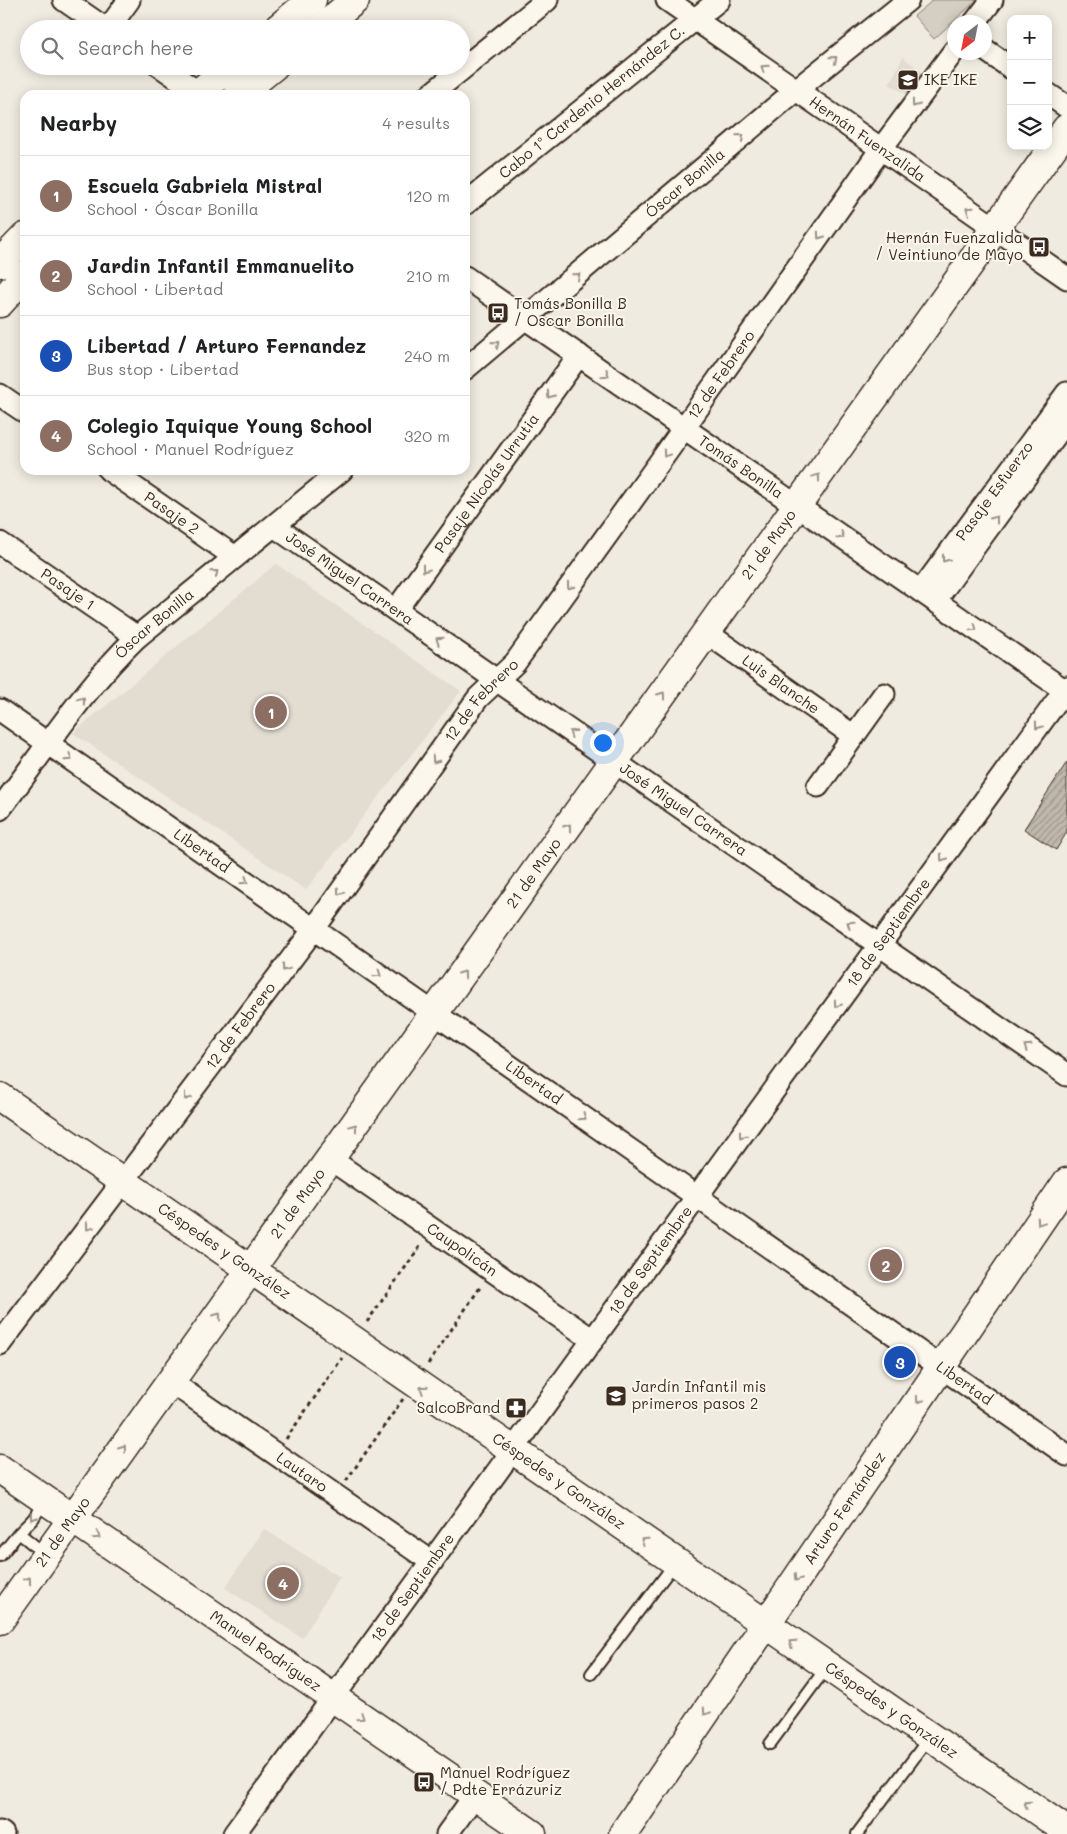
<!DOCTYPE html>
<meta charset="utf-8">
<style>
:root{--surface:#fff;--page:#f2f2f2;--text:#202124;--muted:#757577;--line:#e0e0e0;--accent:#3b2a1e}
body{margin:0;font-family:Mali,sans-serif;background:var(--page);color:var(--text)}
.controls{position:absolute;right:15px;top:15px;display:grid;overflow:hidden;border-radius:10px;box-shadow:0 2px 12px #0003}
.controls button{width:45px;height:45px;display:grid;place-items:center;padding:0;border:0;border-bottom:1px solid var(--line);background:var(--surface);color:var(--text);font:25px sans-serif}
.compass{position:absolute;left:947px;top:15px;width:45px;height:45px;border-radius:50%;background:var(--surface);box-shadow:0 2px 12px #0003;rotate:212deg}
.you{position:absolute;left:602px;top:742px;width:18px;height:18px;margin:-12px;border:4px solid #fff;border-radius:50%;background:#1a73e8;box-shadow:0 0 0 8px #1a73e833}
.badge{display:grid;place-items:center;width:32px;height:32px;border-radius:50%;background:var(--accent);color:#fff;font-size:16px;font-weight:700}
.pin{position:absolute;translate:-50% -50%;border:2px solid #fff;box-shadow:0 1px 5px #0006}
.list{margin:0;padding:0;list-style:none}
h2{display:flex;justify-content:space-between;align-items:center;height:65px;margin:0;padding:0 20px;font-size:21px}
h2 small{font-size:16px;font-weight:400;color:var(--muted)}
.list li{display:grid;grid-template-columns:32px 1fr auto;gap:15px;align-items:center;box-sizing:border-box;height:80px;padding:0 20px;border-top:1px solid var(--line)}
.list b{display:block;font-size:19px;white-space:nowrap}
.list p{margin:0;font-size:16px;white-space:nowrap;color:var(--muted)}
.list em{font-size:16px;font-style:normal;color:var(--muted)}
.icon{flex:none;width:28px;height:28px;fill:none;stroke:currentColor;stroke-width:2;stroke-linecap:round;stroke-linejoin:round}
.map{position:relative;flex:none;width:1067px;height:1834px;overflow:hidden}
.search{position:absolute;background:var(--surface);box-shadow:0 2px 12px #0003;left:20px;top:20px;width:450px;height:55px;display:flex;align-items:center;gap:12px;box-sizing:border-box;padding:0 18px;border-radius:28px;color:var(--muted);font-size:19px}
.panel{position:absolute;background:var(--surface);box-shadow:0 2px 12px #0003;left:20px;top:90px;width:450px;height:385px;border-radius:15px}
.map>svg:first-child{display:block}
.built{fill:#e2dcd1}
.pitch{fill:#d5cec3;stroke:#887c70}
.building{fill:url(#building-hatch);stroke:#3b2a1e}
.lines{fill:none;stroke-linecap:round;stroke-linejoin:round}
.lane-casing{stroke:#3b2a1e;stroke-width:14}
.street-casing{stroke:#3b2a1e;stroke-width:25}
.secondary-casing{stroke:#3b2a1e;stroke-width:31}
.path{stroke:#3b2a1e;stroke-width:3;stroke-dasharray:4 4;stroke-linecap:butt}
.lane{stroke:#fbf7ec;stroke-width:10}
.street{stroke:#fbf7ec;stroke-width:21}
.secondary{stroke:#fbf7ec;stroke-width:28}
.oneway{stroke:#9b9085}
.labels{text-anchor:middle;stroke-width:4;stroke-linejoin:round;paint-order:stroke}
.poi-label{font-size:15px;fill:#3b2a1e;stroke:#fbf7ec;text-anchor:start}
.street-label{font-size:15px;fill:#3b2a1e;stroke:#fbf7ec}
</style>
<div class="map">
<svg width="1067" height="1834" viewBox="0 0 1067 1834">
<defs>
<pattern id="building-hatch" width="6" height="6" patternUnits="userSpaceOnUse" patternTransform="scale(1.25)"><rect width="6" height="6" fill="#c0b8ad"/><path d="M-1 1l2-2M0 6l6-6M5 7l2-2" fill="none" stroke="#9d968c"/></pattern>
</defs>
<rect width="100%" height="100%" fill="#f0ebe0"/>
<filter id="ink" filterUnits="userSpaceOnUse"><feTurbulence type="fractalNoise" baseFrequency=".02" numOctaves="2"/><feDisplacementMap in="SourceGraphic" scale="10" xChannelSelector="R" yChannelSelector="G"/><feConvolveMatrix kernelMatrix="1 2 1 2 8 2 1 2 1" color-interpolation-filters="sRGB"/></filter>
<g filter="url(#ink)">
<path class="built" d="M903,57L927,76L910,96L889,84Z
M276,564L461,691L306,890L73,733Z
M264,1529L340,1577L302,1638L225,1588Z"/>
<path class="pitch" d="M933,0H977L934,39L914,16Z"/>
<path class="building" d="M1067,762V832L1056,850L1024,829Z"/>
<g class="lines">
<g class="lane-casing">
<path id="lane" d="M19,1533L33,1519L45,1500
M0,1556L19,1533L46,1555
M591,1674L675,1563
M770,1744L826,1668
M857,1834L929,1738"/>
</g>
<g class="street-casing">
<g id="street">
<path d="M64,0L106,29"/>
<path id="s1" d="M667,0L1067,278"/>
<path d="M975,22L992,0"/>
<path d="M108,29L129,0"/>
<path d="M984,49L1011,68"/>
<path d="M160,66L202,95"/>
<path d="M1048,94L1067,107"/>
<path d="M430,95L547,0"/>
<path d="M465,204L719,0"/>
<path id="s2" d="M465,277L1067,692"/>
<path id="s3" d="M465,369L796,90L908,0"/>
<path d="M0,395L25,412"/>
<path id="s4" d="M109,470L235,557"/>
<path id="s5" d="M274,526L1067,1075"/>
<path id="s6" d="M0,543L137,637"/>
<path id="s7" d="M921,591L1067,393"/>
<path d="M935,601L1067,420"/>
<path id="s8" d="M396,610L579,355"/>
<path id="s9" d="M707,633L854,736"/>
<path id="s10" d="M0,710L1067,1455"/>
<path d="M818,786L884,694"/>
<path id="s11" d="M0,809C44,751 84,688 137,637L342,470"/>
<path id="s12" d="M330,1159L593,1340"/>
<path id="s13" d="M0,1344L314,929L478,698L515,663L669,449L881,149L954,51"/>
<path id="s14" d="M171,1382L432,1562"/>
<path d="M0,1832L3,1834"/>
<path id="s15" d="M234,1834L1067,687"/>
<path d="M447,1834L475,1795"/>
</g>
</g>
<g class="secondary-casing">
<g id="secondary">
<path d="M277,29L312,0"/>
<path d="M320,29L355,0"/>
<path d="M196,95L231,66"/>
<path d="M238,95L274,66"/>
<path d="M0,263L25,237"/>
<path d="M0,303L25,275"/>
<path id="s16" d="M0,1097L1067,1831"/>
<path id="s17" d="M0,1469L532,1834"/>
<path id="s18" d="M0,1620L1067,128"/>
<path id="s19" d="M623,1834L1067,1182"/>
</g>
</g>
<path class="path" d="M367,1322L421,1245
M428,1364L481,1286
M286,1439L342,1358
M346,1481L403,1399"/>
<use href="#lane" class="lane"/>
<use href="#street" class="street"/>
<use href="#secondary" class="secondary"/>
</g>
<defs><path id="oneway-chevron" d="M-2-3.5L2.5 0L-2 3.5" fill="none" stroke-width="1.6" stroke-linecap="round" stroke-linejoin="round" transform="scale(1.25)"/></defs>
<g class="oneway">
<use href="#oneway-chevron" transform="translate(834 59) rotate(-39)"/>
<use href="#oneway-chevron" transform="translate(764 68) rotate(-145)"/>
<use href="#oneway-chevron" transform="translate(915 104) rotate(126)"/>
<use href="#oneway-chevron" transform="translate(741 137) rotate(-40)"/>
<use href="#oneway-chevron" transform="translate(969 210) rotate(-145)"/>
<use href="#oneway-chevron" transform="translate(820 236) rotate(125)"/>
<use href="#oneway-chevron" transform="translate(577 276) rotate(-40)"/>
<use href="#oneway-chevron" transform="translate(496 344) rotate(-39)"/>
<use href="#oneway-chevron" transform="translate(606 374) rotate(35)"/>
<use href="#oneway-chevron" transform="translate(550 395) rotate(126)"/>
<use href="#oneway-chevron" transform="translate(666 454) rotate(126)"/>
<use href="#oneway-chevron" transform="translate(817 477) rotate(-54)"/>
<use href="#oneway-chevron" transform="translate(995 519) rotate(-54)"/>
<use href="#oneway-chevron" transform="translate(841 536) rotate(35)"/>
<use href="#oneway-chevron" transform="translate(945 559) rotate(126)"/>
<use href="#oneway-chevron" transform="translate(425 569) rotate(126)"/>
<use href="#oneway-chevron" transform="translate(215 573) rotate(-39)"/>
<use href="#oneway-chevron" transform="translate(570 586) rotate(126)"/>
<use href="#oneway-chevron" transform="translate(974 628) rotate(35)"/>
<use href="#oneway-chevron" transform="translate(439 640) rotate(-145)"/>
<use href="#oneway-chevron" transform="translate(662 695) rotate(-54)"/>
<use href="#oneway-chevron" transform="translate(82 700) rotate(-53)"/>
<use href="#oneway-chevron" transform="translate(1038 726) rotate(126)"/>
<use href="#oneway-chevron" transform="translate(572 733) rotate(-145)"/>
<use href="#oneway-chevron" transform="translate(69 758) rotate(35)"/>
<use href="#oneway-chevron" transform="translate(435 760) rotate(125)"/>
<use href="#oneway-chevron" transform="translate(568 827) rotate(-54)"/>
<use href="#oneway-chevron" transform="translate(943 858) rotate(126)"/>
<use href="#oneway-chevron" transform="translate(245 881) rotate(35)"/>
<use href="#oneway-chevron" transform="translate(340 892) rotate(125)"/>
<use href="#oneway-chevron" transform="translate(850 924) rotate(-145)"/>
<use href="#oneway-chevron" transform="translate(285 968) rotate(127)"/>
<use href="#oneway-chevron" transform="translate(378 974) rotate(35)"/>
<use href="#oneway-chevron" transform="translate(463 974) rotate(-54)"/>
<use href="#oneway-chevron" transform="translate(837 1004) rotate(126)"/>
<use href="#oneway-chevron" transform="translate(1027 1047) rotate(-145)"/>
<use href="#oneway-chevron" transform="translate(187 1097) rotate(127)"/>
<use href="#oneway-chevron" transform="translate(583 1117) rotate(35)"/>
<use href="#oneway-chevron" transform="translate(354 1127) rotate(-54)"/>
<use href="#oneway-chevron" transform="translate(742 1135) rotate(126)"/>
<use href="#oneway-chevron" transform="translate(1040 1222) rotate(124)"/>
<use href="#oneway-chevron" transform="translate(89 1227) rotate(127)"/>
<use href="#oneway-chevron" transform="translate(218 1316) rotate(-54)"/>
<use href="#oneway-chevron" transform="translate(423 1389) rotate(-146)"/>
<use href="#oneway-chevron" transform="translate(919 1400) rotate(124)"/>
<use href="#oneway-chevron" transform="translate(123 1448) rotate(-54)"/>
<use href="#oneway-chevron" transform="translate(33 1517) rotate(126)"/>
<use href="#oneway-chevron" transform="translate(97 1536) rotate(34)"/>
<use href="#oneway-chevron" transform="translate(644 1541) rotate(-145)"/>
<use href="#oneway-chevron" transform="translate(797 1578) rotate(124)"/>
<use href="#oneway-chevron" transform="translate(28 1580) rotate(-54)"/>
<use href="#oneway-chevron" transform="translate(792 1643) rotate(-145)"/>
<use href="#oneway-chevron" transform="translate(706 1712) rotate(124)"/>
<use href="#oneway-chevron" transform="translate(361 1717) rotate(34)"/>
<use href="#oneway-chevron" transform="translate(1027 1804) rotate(-146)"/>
</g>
</g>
<defs>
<g id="school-square" transform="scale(1.125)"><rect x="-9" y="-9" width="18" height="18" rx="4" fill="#3b2a1e" stroke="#fbf7ec"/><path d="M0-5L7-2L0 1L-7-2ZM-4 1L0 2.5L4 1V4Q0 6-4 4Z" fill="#fff"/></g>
<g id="bus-square" transform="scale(1.125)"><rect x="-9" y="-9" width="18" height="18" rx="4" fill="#3b2a1e" stroke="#fbf7ec"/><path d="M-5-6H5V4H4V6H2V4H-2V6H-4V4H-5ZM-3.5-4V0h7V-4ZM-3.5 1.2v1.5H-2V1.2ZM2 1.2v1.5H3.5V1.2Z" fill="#fff"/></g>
<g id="pharmacy-square" transform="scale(1.125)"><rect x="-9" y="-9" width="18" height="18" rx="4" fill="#3b2a1e" stroke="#fbf7ec"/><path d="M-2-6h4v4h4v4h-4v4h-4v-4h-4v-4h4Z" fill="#fff"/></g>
</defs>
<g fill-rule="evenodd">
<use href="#school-square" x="908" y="80"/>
<use href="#bus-square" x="1039" y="247"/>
<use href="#bus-square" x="498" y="313"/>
<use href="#school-square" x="616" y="1396"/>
<use href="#pharmacy-square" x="516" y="1408"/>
<use href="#bus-square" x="424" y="1782"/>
</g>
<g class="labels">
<g class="poi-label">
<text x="924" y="85">IKE IKE</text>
<text x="1023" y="243" text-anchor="end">Hernán Fuenzalida<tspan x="1023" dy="17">/ Veintiuno de Mayo</tspan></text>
<text x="514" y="309">Tomás Bonilla B<tspan x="514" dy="17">/ Oscar Bonilla</tspan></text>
<text x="632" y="1392">Jardín Infantil mis<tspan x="632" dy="17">primeros pasos 2</tspan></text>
<text x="500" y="1413" text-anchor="end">SalcoBrand</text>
<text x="440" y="1778">Manuel Rodríguez<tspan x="440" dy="17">/ Pdte Errázuriz</tspan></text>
</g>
<g class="street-label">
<text transform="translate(592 102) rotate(-39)" y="5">Cabo 1º Cardenio Hernández C.</text>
<text dy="5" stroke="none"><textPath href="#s1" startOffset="244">Hernán Fuenzalida</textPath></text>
<text dy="5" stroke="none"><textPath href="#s3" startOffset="288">Óscar Bonilla</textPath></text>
<text dy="5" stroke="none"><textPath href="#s13" startOffset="1209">12 de Febrero</textPath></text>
<text dy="5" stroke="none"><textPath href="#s2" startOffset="335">Tomás Bonilla</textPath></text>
<text dy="5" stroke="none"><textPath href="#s8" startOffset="156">Pasaje Nicolás Urrutia</textPath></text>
<text dy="5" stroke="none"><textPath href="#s7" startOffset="124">Pasaje Esfuerzo</textPath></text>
<text dy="5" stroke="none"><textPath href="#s4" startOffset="76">Pasaje 2</textPath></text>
<text dy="5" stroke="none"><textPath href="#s18" startOffset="1322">21 de Mayo</textPath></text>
<text dy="5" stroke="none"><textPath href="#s5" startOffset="92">José Miguel Carrera</textPath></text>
<text dy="5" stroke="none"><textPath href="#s6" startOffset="82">Pasaje 1</textPath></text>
<text dy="5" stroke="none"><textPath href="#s11" startOffset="242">Óscar Bonilla</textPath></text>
<text dy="5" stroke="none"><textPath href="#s9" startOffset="90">Luis Blanche</textPath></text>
<text dy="5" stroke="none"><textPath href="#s13" startOffset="804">12 de Febrero</textPath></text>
<text dy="5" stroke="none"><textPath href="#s5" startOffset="498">José Miguel Carrera</textPath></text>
<text dy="5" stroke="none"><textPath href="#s10" startOffset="246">Libertad</textPath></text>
<text dy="5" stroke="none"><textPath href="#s18" startOffset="918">21 de Mayo</textPath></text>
<text dy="5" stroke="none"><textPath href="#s15" startOffset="1114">18 de Septiembre</textPath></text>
<text dy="5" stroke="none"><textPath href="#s13" startOffset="399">12 de Febrero</textPath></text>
<text dy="5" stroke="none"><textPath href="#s10" startOffset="651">Libertad</textPath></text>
<text dy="5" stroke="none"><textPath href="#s18" startOffset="512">21 de Mayo</textPath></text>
<text dy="5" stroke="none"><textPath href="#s12" startOffset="160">Caupolicán</textPath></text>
<text dy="5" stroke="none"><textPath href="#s16" startOffset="272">Céspedes y González</textPath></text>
<text dy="5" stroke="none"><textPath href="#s15" startOffset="709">18 de Septiembre</textPath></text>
<text dy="5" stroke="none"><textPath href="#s10" startOffset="1176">Libertad</textPath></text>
<text dy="5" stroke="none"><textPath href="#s14" startOffset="159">Lautaro</textPath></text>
<text dy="5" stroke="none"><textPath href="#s16" startOffset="678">Céspedes y González</textPath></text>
<text dy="5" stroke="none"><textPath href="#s19" startOffset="394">Arturo Fernández</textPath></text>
<text dy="5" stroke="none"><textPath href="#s18" startOffset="108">21 de Mayo</textPath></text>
<text dy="5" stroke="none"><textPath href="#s15" startOffset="304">18 de Septiembre</textPath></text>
<text dy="5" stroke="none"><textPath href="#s17" startOffset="322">Manuel Rodríguez</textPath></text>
<text dy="5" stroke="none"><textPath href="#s16" startOffset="1082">Céspedes y González</textPath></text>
</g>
</g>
</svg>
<div class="controls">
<button>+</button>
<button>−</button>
<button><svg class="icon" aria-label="layers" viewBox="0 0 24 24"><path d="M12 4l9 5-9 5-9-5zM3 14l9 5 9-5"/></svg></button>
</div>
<svg class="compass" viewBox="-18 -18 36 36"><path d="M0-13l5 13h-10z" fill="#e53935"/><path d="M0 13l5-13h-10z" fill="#757577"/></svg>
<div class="you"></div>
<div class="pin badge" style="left:271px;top:712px;background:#8d6e63">1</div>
<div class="pin badge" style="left:886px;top:1265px;background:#8d6e63">2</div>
<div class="pin badge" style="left:900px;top:1362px;background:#1a4fb4">3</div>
<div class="pin badge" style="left:283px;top:1583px;background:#8d6e63">4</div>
<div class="search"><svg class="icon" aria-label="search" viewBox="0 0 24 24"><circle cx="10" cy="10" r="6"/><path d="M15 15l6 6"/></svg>Search here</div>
<section class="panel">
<h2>Nearby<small>4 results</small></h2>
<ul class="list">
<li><span class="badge" style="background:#8d6e63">1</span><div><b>Escuela Gabriela Mistral</b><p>School · Óscar Bonilla</p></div><em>120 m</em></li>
<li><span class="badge" style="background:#8d6e63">2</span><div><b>Jardin Infantil Emmanuelito</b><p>School · Libertad</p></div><em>210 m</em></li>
<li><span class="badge" style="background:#1a4fb4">3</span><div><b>Libertad / Arturo Fernandez</b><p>Bus stop · Libertad</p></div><em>240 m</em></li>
<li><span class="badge" style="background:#8d6e63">4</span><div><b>Colegio Iquique Young School</b><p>School · Manuel Rodríguez</p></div><em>320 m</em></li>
</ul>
</section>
</div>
